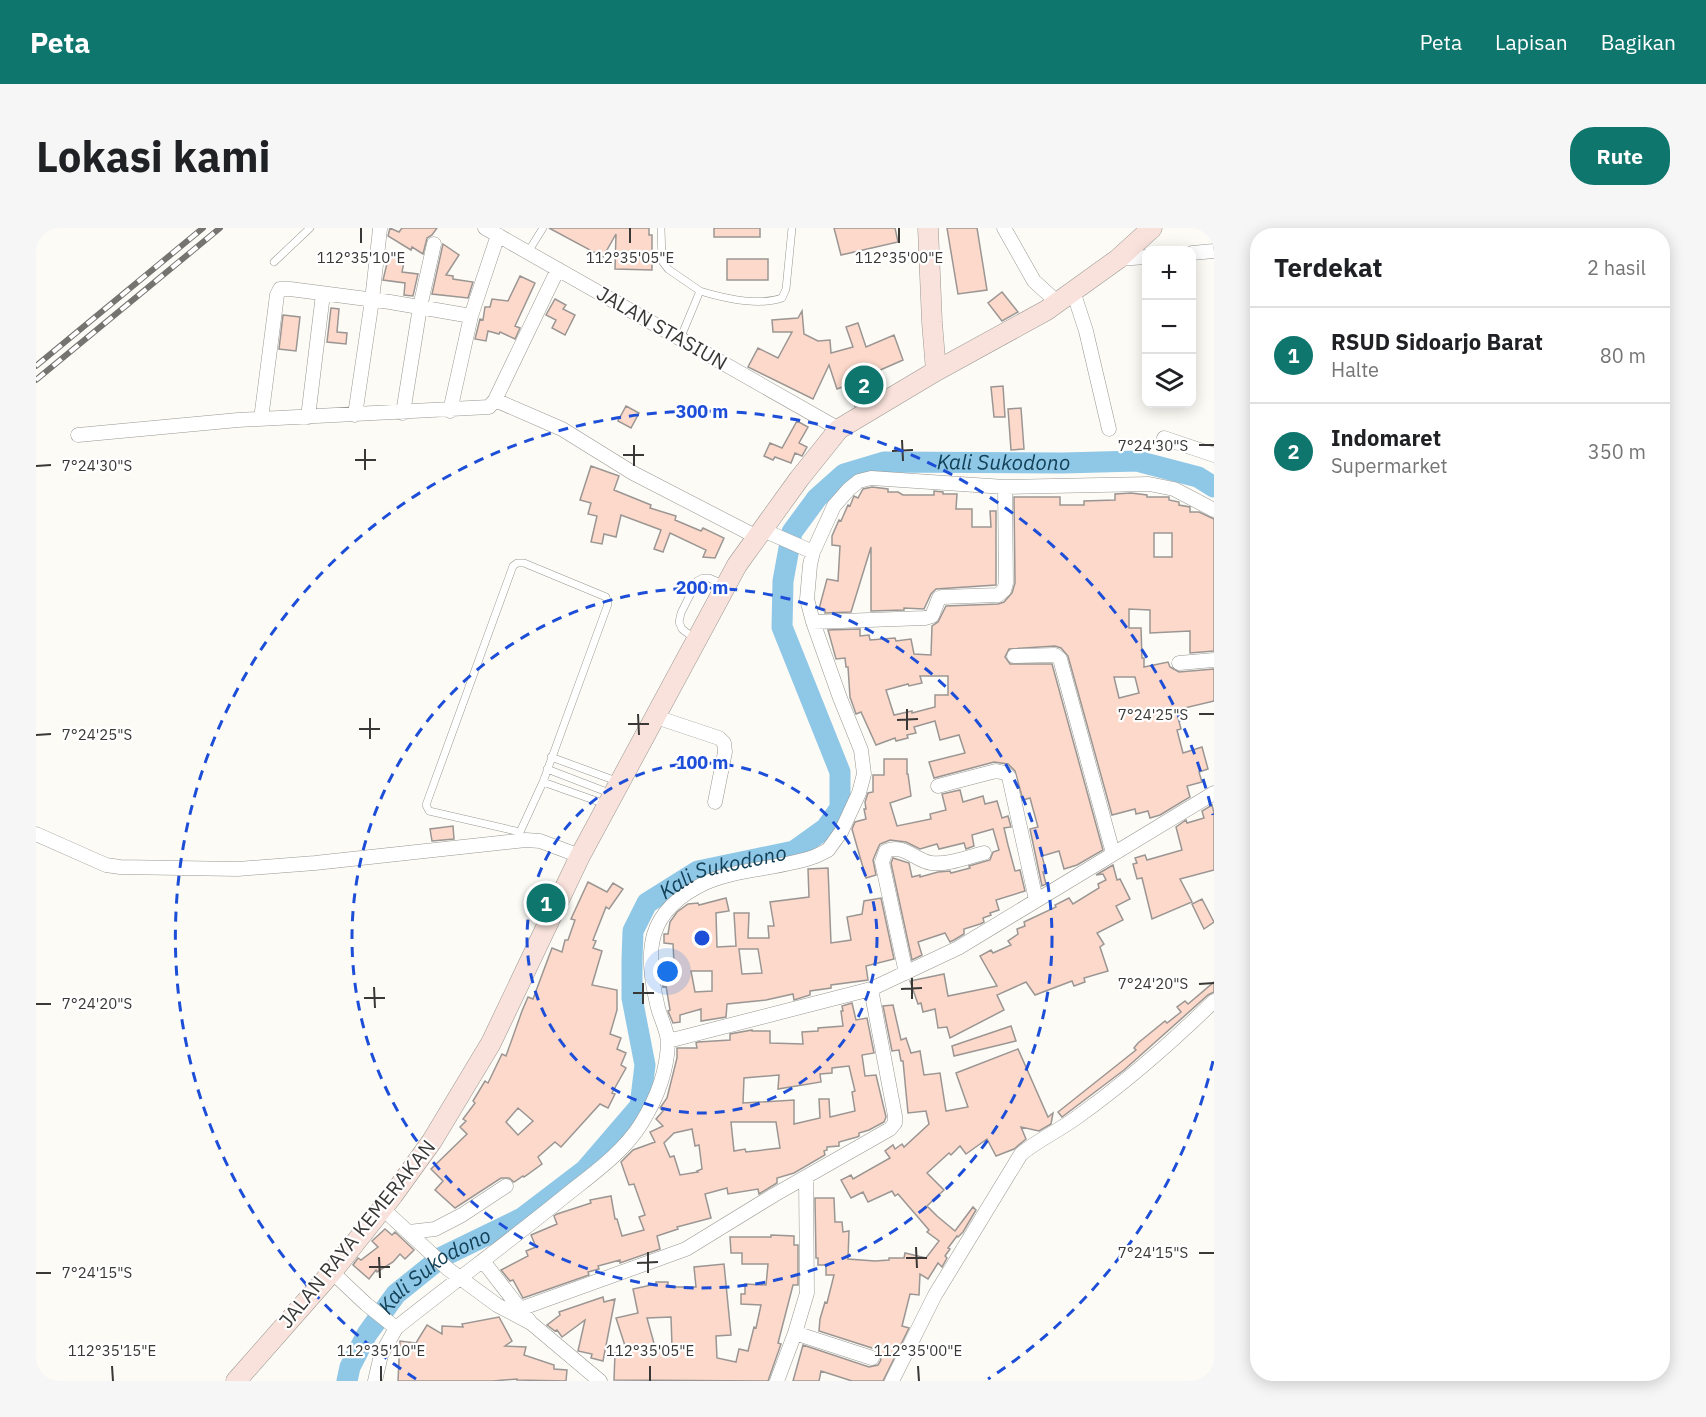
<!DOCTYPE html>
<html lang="id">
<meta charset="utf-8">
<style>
:root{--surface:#fff;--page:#f6f6f6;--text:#202124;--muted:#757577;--line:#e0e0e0;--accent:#0f766e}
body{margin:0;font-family:"IBM Plex Sans",sans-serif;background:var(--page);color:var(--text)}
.controls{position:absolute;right:18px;top:18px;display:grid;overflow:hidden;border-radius:12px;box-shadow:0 3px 15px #0003}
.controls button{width:54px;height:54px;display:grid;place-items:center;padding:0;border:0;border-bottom:2px solid var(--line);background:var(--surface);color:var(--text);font:30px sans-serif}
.you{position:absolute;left:632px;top:744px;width:21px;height:21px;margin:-15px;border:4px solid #fff;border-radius:50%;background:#1a73e8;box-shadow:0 0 0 9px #1a73e833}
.badge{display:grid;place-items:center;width:39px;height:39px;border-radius:50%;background:var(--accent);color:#fff;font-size:20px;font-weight:700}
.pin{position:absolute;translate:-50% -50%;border:3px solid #fff;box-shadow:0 2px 6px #0006}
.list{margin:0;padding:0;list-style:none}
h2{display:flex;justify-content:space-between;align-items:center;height:78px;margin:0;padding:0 24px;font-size:26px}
h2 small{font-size:20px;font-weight:400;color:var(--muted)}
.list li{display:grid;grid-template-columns:39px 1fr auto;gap:18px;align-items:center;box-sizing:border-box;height:96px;padding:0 24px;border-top:2px solid var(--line)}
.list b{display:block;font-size:22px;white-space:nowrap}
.list p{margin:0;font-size:20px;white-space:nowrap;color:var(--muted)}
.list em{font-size:20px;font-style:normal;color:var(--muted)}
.icon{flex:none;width:33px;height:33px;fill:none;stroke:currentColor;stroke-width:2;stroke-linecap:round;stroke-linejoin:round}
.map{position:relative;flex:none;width:1178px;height:1153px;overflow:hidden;border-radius:24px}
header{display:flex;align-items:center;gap:36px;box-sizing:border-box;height:84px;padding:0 30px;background:var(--accent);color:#fff}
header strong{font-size:28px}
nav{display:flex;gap:33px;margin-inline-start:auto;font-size:21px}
.intro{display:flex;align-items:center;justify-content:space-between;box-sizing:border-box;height:144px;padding:0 36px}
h1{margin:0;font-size:42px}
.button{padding:15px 27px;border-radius:24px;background:var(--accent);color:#fff;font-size:21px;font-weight:700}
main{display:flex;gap:36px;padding:0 36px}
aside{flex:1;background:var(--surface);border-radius:24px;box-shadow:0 3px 15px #0003}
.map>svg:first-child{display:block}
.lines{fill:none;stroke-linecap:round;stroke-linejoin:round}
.river{stroke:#8fc7e7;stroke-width:21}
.building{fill:#fcd9ca;stroke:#9b9693;stroke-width:1.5;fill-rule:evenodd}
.lane-casing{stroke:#989792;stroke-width:8}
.street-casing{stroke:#989792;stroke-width:15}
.secondary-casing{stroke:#989792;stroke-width:21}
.lane{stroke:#fff;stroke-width:7}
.street{stroke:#fff;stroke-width:14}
.secondary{stroke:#f9e2db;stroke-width:20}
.rail-casing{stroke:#757471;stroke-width:6}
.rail{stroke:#fff;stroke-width:4;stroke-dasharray:11;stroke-linecap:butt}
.ticks{fill:none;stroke:#393836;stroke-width:2}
.ring{fill:none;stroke:#1d4ed8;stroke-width:3;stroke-dasharray:10 8}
.labels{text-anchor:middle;stroke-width:4.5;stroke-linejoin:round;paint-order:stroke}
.street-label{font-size:20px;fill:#393836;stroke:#fff}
.water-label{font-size:21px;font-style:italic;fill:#134157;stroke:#fff}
.ticks-label{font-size:15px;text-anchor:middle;fill:#393836;stroke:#fff;stroke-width:4.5;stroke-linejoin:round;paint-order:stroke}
.centre{fill:#1d4ed8;stroke:#fff;stroke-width:3}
.ring-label{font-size:18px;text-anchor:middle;font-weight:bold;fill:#1d4ed8;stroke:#fff;stroke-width:4.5;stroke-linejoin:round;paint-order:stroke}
</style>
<header>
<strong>Peta</strong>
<nav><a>Peta</a><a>Lapisan</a><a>Bagikan</a></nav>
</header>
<div class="intro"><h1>Lokasi kami</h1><a class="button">Rute</a></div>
<main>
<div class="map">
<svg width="1178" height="1153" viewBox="0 0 1178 1153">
<rect width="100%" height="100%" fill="#fdfbf6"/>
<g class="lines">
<path class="river" id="s1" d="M311,1153L314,1139L331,1106L360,1066L406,1029L486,990L549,942L604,878L609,837L596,770V732L597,703L611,675L662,643L758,623L790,600L804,580V544L746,399L747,353L756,304L781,270L808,246L848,234L1027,235L1101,233L1162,249L1178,259"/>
</g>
<path class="building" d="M354,0L363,4L366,0H401L396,7L391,10L387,26L376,19L375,22L352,8Z
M513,0H613V7H616V42L579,41L580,6L567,29Z
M678,0H724V9H678Z
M798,0H859L862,14L805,27Z
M911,0H941L951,62L922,66Z
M407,16L423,27L410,47L417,48V51L437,54L432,70L396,66Z
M353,27L369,29L366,44L382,46L377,68L368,67L369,55L347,52Z
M691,31H732V52H691Z
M484,48L499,55L479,98L484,100L479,111L464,104L463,106L452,103L450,113L439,111L444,91L447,92L449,79H454L456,71L472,73Z
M966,64L982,84L966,93L952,75Z
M519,71L530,77L527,81L539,87L529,107L516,100L520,92L510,87Z
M295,80L303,81L301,104L311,105L310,116L291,114Z
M766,83L768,106L782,113L794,112L795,125L817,119L810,99L822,95L830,119L858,107L867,132L842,143L843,146L826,151L836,168L819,178L812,157L801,161L793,137L777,171L712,139L722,120L742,130L756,104H737L736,92L762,90Z
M247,87L264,89L260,123L243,121Z
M967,158L969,189H958L955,159Z
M590,178L603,185L595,200L582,193Z
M985,180L988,221L975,222L972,181Z
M761,193L772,199L763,215L771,219L766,228L759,225L755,235L739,229L737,232L728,228L734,215L746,220Z
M555,238L583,248L578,262L615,277L614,280L640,288L639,292L665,303L667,300L688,310L679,330L667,329L670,322L634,305L627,324L618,321L625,302L585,287L580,309L568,306L566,316L555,314L561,288L552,286L555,275L544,272Z
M836,259L852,261V264H862L867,267H898V263L907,264V266H921L920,281H936V299H955L954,283H960V357L900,361L895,366L888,381L868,380V382L835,383V319L815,384L789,385V382L783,381L791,351L802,353L804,318L796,317V308L803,292L805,293L812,277L814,278L818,268L822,270L827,261Z
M1095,265L1111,267V269H1133V272L1143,274V277L1154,279V284H1163L1178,291V423L1154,425V403L1114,405V382L1093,381V400H1105L1106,430H1108V439L1132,434L1134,439L1143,444L1178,441V473L1140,482L1145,501L1141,502L1147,525L1166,519L1172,541L1163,544L1166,554L1151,558L1154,569L1124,587L1114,590L1112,583L1100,586L1099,581L1076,587L1032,428L1025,420L1019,418L973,421L969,429L974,436H1016L1067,622L1041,637L1028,641L1023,623L1006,628L1010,643L1007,644L1010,656L1006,658L994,601L1002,599L994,570L987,572L979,543L972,536L958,534L898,550L893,534L929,525L923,507L904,512L899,493L878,499L880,505L871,507L872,510L860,513L859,510L840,517L825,484L820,486L814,469L812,439H810L809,430L800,431L792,402L824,401V408L833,407L834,412L859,410L860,413L875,411L878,426L895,427L896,398L902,394L910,378L962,376L968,374L976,365L979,355L978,269H1024V277H1048V273L1079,272V266ZM1118,305H1136V329H1118ZM884,448H912V467H899V479L876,485V483L858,487L850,462L872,456L873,458L886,455ZM1078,449H1099L1103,465L1083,470Z
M848,531H871V546H872L875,568L854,575L861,598L895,591L894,586L910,582L906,566L924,562L927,574L947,568L949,576L961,573L966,590L972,588L975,599L968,600L972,617L979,643L984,642L989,663L960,672L963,682L954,685L955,687L947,690L948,694L944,696L928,701V706L918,712L914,714L909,705L882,714L886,727L876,732L855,635L857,630L873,635L876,649L884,647V649L902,644L914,643L915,645L934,640L933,638L954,632L957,624L963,622L957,601L936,607L938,618L930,621L928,615L903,621L901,616L884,621L870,614L854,612L844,616L842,620L837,632L840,647L830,650L816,601L819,594L830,591L828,581H830L829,574L832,565L837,564V547H848Z
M1176,577L1178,585V642L1144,651L1156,674L1116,691L1106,650L1101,651L1097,636L1101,635L1099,630L1109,627L1111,632L1146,622L1140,599L1150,592L1151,595L1168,590L1166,583Z
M417,598L418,611L396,613L394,601Z
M1077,637L1081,652L1084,651L1094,671L1080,678L1087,692L1061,705L1068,716L1064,719L1072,743L1048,750L1049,754L1038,758L1036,753L999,767L990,754L961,767L968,782L914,810L911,799L902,800L899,781L887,784L885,775L882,776L874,753L908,746L912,768L961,758L944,728L955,722L957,725L975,717L972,713L982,706L981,701L989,698L988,694L1020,679L1019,677L1033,670L1037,676L1063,660L1062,656L1070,652L1067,646L1060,647Z
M792,640L795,715L815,712L811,689L826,686L828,673L845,670L858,731L830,738L832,752L795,757V760L774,763V767L758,772L757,766L730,772L691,776L690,789L665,793V781L644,787V794L637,795L632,783L634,782L630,758L627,759L624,737L638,735L637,716L628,715V706H632L634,694L641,684L652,676L662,675L663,677L690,670L693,683L680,685L681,719L700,718L698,685H713L712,710H733L732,698H738L734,674L773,669L772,641ZM703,721H722L726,745L706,746ZM655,743H676V763L659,764Z
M552,654L571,664L577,655L587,661L573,681L570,679L557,712L560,713L557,720L566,723L556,757L581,762V782L574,806L585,810L581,821L590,825L585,837L590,840L576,865L579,866L572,880L564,876L525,919L519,914L502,929L506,936L488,949L487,948L478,954L473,950H465L419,980L399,962L407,953L395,941L431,906L424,899L430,893L427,891L439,875L437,873L449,853L452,855L466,826L470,828L486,783L492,769L497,771L516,720L526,724L529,712H532L539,692L535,691ZM482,880L497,893L482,907L470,894Z
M1166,671L1178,694L1168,701L1156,676Z
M1178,754V764L1172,767L1088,842L1026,889L1022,884L1100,822L1098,820L1102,815L1129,793L1131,795L1145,784L1141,779L1149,773L1152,776Z
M816,775L820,792L831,790L838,825L826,827L829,848L840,847L850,889L848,894L833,902L823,905V908L821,909L803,914V918L791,919V922L788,923L789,927L758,945L741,950V955L723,966L722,961L692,966L691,960L669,966L675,990L641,999L642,1001L621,1008L624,1021L584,1035V1032L562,1038L563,1041L552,1044L553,1047L487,1070L477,1052L474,1053L465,1042L492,1028L490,1023L500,1019L495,1007L521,996L518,988L521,986L555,975L554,972L575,968L579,991H581L586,1008L608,1002L603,989L609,987L598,956L593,957L585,934L597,922L619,914L614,904L627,898L620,891L627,883L624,880L631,870L641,830V820H661L660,815L662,814L694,812V806L716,802V803H734V815L767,816L766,804L782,803V800L807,798L805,783H807L806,778ZM813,838L819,863L816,864L819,883L794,889L793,871H783L784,890L758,896V872L707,875L708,850L743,847L742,861L785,854L784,846L796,845V840ZM695,894H740L744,920L710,924L709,921L698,923ZM656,901L659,918L663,917L666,941L661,943L662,944L644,947L638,928L634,929L628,915L638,905Z
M857,777L865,812L870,810L875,825L884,823L888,847L904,845L910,883L932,879L920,845L982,821L1012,889L1017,885L1015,896L1003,903L985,899L990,911L978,921L960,928L951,911L930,926L924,918L915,927L913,925L891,945L908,962L891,978L901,988L919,1003L937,979L940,982L927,1004L922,1009L921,1008L912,1020L914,1021L909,1028L911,1030L906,1039L902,1035L892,1051L884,1046L883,1067L874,1066L866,1098L873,1100L847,1153H816L785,1143L783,1153H757L767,1117L833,1139L842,1137L845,1132L843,1124L839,1121L783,1103L784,1091L789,1074L791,1075L798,1047H790V1037H782V1030H780L779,970H798L799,994H806L807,1004L813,1003L812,1031L839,1033L853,1032V1030H868L869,1025L890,1030L903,1013L891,1004L893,1002L862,966L859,968L856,963L832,974L827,964L815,970L805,952L815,947L817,951L854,930L849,923L857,917L859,921L866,916L868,919L893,896L890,883L872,885L867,833H865L863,822L856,823L847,778Z
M975,798L980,813L918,828L916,818Z
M349,1001L356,1007L359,1004L378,1022L369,1031L364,1026L357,1034L341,1044L340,1042L333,1051L317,1037L322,1030L325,1032L342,1019L336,1013Z
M735,1007L758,1008V1017H762V1057H757L742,1115L745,1116L732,1153L578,1152L579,1125L592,1127L580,1090L602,1085L597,1061L620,1056V1054H632V1059H660L658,1039L688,1036L695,1107L680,1108L681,1130L700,1134L703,1121L712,1123L718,1099L720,1100L725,1077L705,1076V1066H709V1056L730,1057L732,1036H706V1025H695L694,1009H735ZM635,1089L636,1118L619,1119L611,1090Z
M567,1069L568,1074L579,1071L567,1133L555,1130L556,1126L542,1123L549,1092L526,1109L521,1102L519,1103L511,1097L524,1087L523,1084Z
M463,1089L476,1113L469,1118L490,1119L488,1127L518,1137V1141L531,1142L530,1153L481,1152V1151L457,1153H362L364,1113L380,1115L391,1097L406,1106V1098L427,1099L426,1096Z"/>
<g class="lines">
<g class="lane-casing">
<path id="lane" d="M625,0L626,33L632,41L664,63
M492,24L507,0
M238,34L274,0
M644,111L664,63C687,70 723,78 746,70L750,61L756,0
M481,335H488L570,369L572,376L507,554L484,604L393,583L390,577L477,338Z
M659,411L646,401L643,394L645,385L661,353L667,350H673L687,356
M515,529L583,554
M511,541L576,566
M507,554L569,576"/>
</g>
<g class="street-casing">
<path id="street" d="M449,0L803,201
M968,0L998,53L1022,75
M1156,25L1178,23
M1082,31L1110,29
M1037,63L1050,103L1073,201
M459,172L526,201L597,245L721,309
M414,183L435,88L462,7
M367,185L384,79L398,16
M319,187L336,72L344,1
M272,189L287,66
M225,191L241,67L244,61H254L354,74L435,88
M42,207L202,192L453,179L459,172L522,41
M1128,210L1178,227
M727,302L777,324
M777,394L889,390L896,388L903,370L906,369L962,367L968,362L970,355L969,259
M978,428L1019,427L1024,431L1077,625
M1143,435L1178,432
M620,489L683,510L688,515L689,524L679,574
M902,558L960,543L969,545L973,549L1000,672
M0,606L70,637L84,639L202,641L279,635L490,612L504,613L544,628
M870,745L846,634L850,623C867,615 880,633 895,635C913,637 931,629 948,625
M632,813L835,761L922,720L1178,565
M346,980L412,1041L461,1077L495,1095
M373,1004L399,1001L426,987L470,958
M447,1033L495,1095L564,1153
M296,1044L330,1076L360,1100
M484,1081L650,1021L738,967L854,901L859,895V888L835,761
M759,1105L836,1130
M339,1153L345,1127L360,1100C416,1055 474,1013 529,968C555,947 587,925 605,896C620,872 631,844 632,815C632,804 625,791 622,780C608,722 610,683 669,655C701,640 746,641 780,628L792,622L805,604L823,565L828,546L825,522L804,470L777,394L771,371L774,337L777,324L798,278L813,261L823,253L835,250L969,259L1113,256L1138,261L1178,282
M741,1153L759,1105L771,1065L770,949
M856,1153L899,1067L985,926C1002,912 1022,903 1040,890C1089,855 1135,815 1178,773"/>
</g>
<g class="secondary-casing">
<path id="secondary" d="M892,0L896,94L900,143
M200,1153L296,1044L357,967L396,913L455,815L544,628L701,337L763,251L803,201L900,143L1011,82L1082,31L1116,0"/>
</g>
<use href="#lane" class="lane"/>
<use href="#street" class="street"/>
<use href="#secondary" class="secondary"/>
<g class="rail-casing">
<path id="rail" d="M0,138L167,0
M0,152L184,0"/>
</g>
<use href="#rail" class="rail"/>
</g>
<path class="ticks" d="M325,0V15M594,0V15M863,0V15M866,212L867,233M598,217V238M1163,217H1178M329,221V242M856,223L877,222M587,227H608M319,232H340M0,238L15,237M871,481V502M602,486L603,507M1163,486H1178M334,490V511M861,492L882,491M592,496H613M323,501H344M0,507L15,506M876,750V771M607,755V776M1163,756L1178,755M338,759L339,780M865,761L886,760M597,765H618M328,770H349M0,776H15M880,1019L881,1040M612,1024V1045M1163,1025H1178M343,1029L344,1050M870,1030H891M601,1035L622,1034M333,1039H354M0,1045H15M76,1138L77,1153M345,1138V1153M614,1138V1153M882,1138L883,1153"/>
<g class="ring">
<circle cx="666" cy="710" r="175"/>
<circle cx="666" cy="710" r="350"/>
<path d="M1177 833A526 526 0 0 1 952 1151M380 1151A526 526 0 1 1 1177 587"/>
</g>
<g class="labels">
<g class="street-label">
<text transform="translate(626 100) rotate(30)" y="7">JALAN STASIUN</text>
<text transform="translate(321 1006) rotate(-51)" y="7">JALAN RAYA KEMERAKAN</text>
</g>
<g class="water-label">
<text dy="7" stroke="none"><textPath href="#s1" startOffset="1370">Kali Sukodono</textPath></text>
<text dy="7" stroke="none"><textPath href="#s1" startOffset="704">Kali Sukodono</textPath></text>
<text dy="7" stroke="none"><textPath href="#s1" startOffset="146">Kali Sukodono</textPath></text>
</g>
</g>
<g class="ticks-label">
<text x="325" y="35">112°35'10"E</text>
<text x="594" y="35">112°35'05"E</text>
<text x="863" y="35">112°35'00"E</text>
<text x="1117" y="223">7°24'30"S</text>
<text x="61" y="243">7°24'30"S</text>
<text x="1117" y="492">7°24'25"S</text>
<text x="61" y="512">7°24'25"S</text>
<text x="1117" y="761">7°24'20"S</text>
<text x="61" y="781">7°24'20"S</text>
<text x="1117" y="1030">7°24'15"S</text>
<text x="61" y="1050">7°24'15"S</text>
<text x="76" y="1128">112°35'15"E</text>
<text x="345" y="1128">112°35'10"E</text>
<text x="614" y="1128">112°35'05"E</text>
<text x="882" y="1128">112°35'00"E</text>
</g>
<circle cx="666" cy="710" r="9" class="centre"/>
<g class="ring-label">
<text x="666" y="190">300 m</text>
<text x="666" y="366">200 m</text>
<text x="666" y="541">100 m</text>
</g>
</svg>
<div class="controls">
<button>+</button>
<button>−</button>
<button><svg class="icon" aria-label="layers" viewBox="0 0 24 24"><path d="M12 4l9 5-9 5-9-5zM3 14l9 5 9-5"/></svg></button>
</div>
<div class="you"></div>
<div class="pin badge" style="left:510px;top:675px">1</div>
<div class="pin badge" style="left:828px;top:157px">2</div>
</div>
<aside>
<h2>Terdekat<small>2 hasil</small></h2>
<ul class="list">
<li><span class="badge">1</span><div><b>RSUD Sidoarjo Barat</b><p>Halte</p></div><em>80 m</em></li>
<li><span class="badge">2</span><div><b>Indomaret</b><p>Supermarket</p></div><em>350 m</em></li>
</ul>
</aside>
</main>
